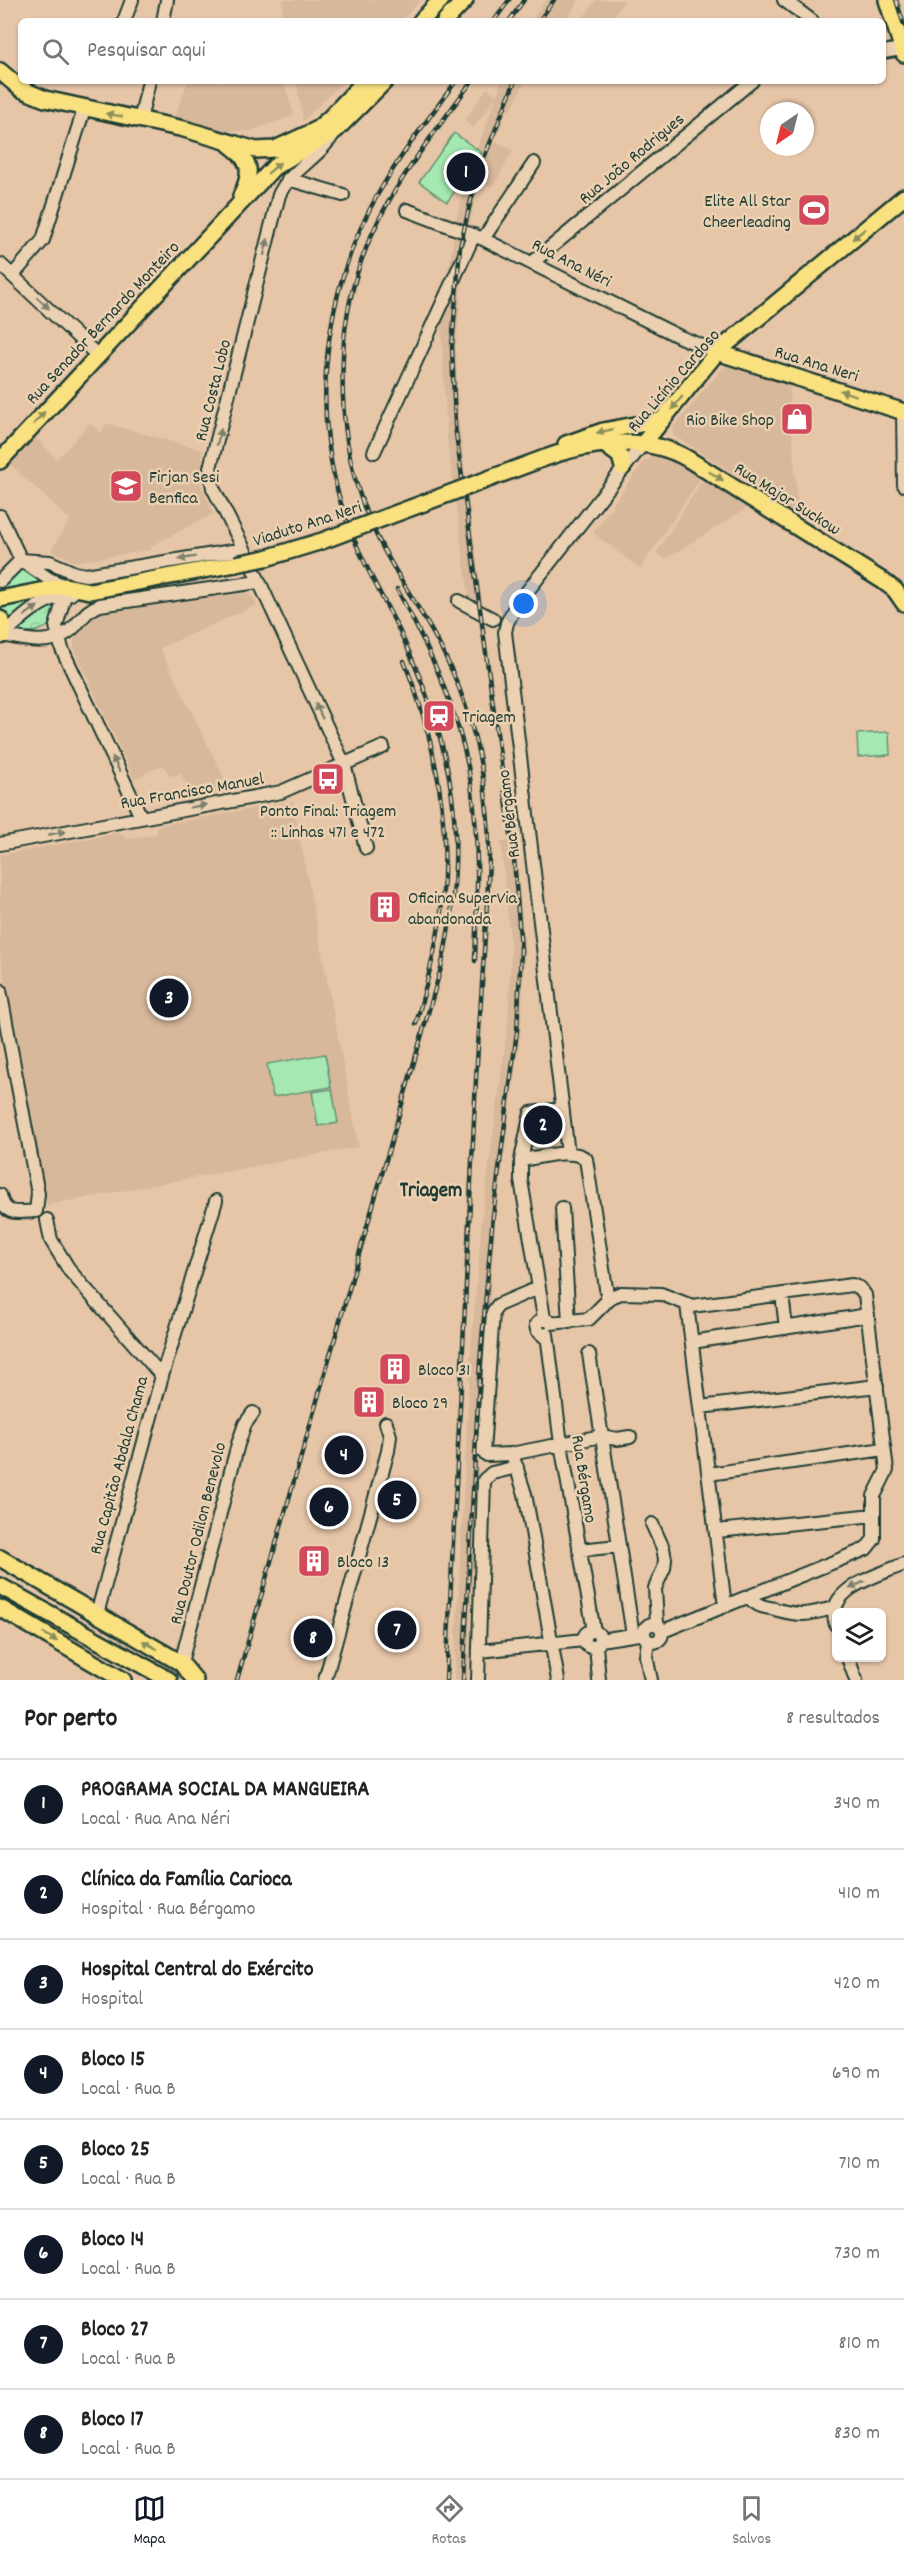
<!DOCTYPE html>
<html lang="pt">
<meta charset="utf-8">
<style>
:root{--surface:#fff;--page:#f2f2f2;--text:#222;--muted:#767676;--line:#e0e0e0;--accent:#111827}
body{margin:0;font-family:Dekko,sans-serif;background:var(--page);color:var(--text)}
.controls{position:absolute;right:18px;bottom:18px;display:grid;overflow:hidden;border-radius:9px;box-shadow:0 2px 4px #0004}
.controls button{width:54px;height:54px;display:grid;place-items:center;padding:0;border:0;border-bottom:2px solid var(--line);background:var(--surface);color:var(--text);font:30px sans-serif}
.compass{position:absolute;left:760px;top:102px;width:54px;height:54px;border-radius:50%;background:var(--surface);box-shadow:0 2px 4px #0004;rotate:215deg}
.you{position:absolute;left:524px;top:604px;width:21px;height:21px;margin:-15px;border:4px solid #fff;border-radius:50%;background:#1a73e8;box-shadow:0 0 0 9px #1a73e833}
.badge{display:grid;place-items:center;width:39px;height:39px;border-radius:50%;background:var(--accent);color:#fff;font-size:20px;font-weight:700}
.pin{position:absolute;translate:-50% -50%;border:3px solid #fff;box-shadow:0 2px 6px #0006}
.list{margin:0;padding:0;list-style:none}
h2{display:flex;justify-content:space-between;align-items:center;height:78px;margin:0;padding:0 24px;font-size:26px}
h2 small{font-size:20px;font-weight:400;color:var(--muted)}
.list li{display:grid;grid-template-columns:39px 1fr auto;gap:18px;align-items:center;box-sizing:border-box;height:90px;padding:0 24px;border-top:2px solid var(--line)}
.list b{display:block;font-size:22px;white-space:nowrap}
.list p{margin:0;font-size:20px;white-space:nowrap;color:var(--muted)}
.list em{font-size:20px;font-style:normal;color:var(--muted)}
.icon{flex:none;width:33px;height:33px;fill:none;stroke:currentColor;stroke-width:2;stroke-linecap:round;stroke-linejoin:round}
.map{position:relative;flex:none;width:904px;height:1680px;overflow:hidden}
.search{position:absolute;background:var(--surface);box-shadow:0 2px 4px #0004;left:18px;right:18px;top:18px;height:66px;display:flex;align-items:center;gap:15px;box-sizing:border-box;padding:0 21px;border-radius:9px;color:var(--muted);font-size:22px}
.sheet{height:798px;background:var(--surface)}
nav{display:flex;justify-content:space-around;align-items:center;box-sizing:border-box;height:84px;border-top:2px solid var(--line);background:var(--surface);font-size:16px;color:var(--muted)}
nav a{display:grid;justify-items:center;gap:3px}
nav .on{color:var(--accent)}
.map>svg:first-child{display:block}
.built{fill:#d8b89b}
.grass{fill:#a5e8b2;stroke:#629273;stroke-width:1.5}
.park{fill:url(#park-crowns);stroke:#629273;stroke-width:1.5}
.lines{fill:none;stroke-linecap:round;stroke-linejoin:round}
.minor-casing{stroke:#1f3d34;stroke-width:16}
.major-casing{stroke:#1f3d34;stroke-width:20}
.minor{stroke:#ebd1b2;stroke-width:12}
.major{stroke:#fae180;stroke-width:15}
.rail-casing{stroke:#1f3d34;stroke-width:4.5}
.rail{stroke:#ebd1b2;stroke-width:2;stroke-dasharray:7;stroke-linecap:butt}
.major-bridge-casing{stroke:#1f3d34;stroke-width:20;stroke-linecap:butt}
.major-bridge{stroke:#fae180;stroke-width:15}
.oneway{fill:#8c8f5a}
.oneway2{fill:#7b806d}
.labels{text-anchor:middle;stroke-width:5;stroke-linejoin:round;paint-order:stroke}
.street-label{font-size:18px;fill:#1f3d34;stroke:#ebd1b2}
.poi-label{font-size:18px;fill:#1f3d34;stroke:#ebd1b2;text-anchor:start}
.quarter-label{font-size:21px;font-weight:bold;fill:#1f3d34;stroke:#ebd1b2}
</style>
<div class="map">
<svg width="904" height="1680" viewBox="0 0 904 1680">
<defs>
<pattern id="park-crowns" width="20" height="18" patternUnits="userSpaceOnUse" patternTransform="scale(1.5)"><rect width="20" height="18" fill="#a5e8b2"/><path d="M2 6a3 3 0 1 1 6 0M12 15a3 3 0 1 1 6 0" fill="none" stroke="#8ec89a"/></pattern>
</defs>
<rect width="100%" height="100%" fill="#e7c6a8"/>
<filter id="ink" filterUnits="userSpaceOnUse"><feTurbulence type="fractalNoise" baseFrequency=".0167" numOctaves="2"/><feDisplacementMap in="SourceGraphic" scale="12" xChannelSelector="R" yChannelSelector="G"/><feConvolveMatrix kernelMatrix="1 2 1 2 8 2 1 2 1" color-interpolation-filters="sRGB"/></filter>
<g filter="url(#ink)">
<path class="built" d="M283,0H421L401,21H284L282,10Z
M546,0H579L566,21H531Z
M596,0H625L610,21H581Z
M188,81H284L294,115L251,131H226L174,117Z
M296,81H344L303,121Z
M501,81H525L512,108L507,110L492,147L497,141L513,151L492,188L481,181L476,196L466,240L456,347L458,415L483,613L471,614L447,440L441,320L457,216L473,159L497,96L473,128L464,121L487,88L497,95Z
M730,359L789,382L798,515L673,435L672,429Z
M90,423L102,434L105,423L203,450L200,481L213,514L151,546V550L75,562L51,550L70,520L8,462L34,436L57,459Z
M664,449L704,473L640,569L593,533L643,462Z
M707,473L752,505L665,559L656,553Z
M245,593L251,596L257,605L160,648L230,790L193,797L180,773L170,777L163,765L134,779L74,649V639L86,619L96,614Z
M293,801L359,1147L47,1205L0,955V855L119,833L127,839L157,834L156,826Z
M514,840L525,949L521,1028L495,1220L474,1533L468,1680H454L470,1363L482,1217L508,1023L511,950L501,842Z"/>
<path class="grass" d="M454,133L482,153L447,202L419,182Z
M889,732L890,755L858,757L857,734Z
M325,1054L331,1087L273,1097L267,1064Z
M332,1089L338,1123L318,1126L312,1092Z"/>
<path class="park" d="M20,568H32L61,597C58,604 57,613 53,620C46,632 26,635 14,629C9,626 4,620 0,616V584Z"/>
<g class="lines">
<g class="minor-casing">
<path id="minor" d="M784,0L812,21
M124,21L132,0
M163,21L167,0
M883,52L902,49
M140,120L149,81
M336,130C320,158 291,169 279,195L210,468L213,488L244,549L344,764L366,848
M288,179L343,195
M407,210L483,239L680,337L717,352
M483,239L534,163
M533,262L752,81
M0,264L97,355
M13,275L43,240L84,109
M903,411L904,485
M374,452L474,235
M0,516L21,560L49,579L65,586
M0,581L21,560L50,562L75,573L86,575L244,549
M65,595L56,626L62,649L141,817
M459,601L493,619
M3,635C28,641 55,647 75,626C84,616 87,610 100,605L258,582
M0,638C21,618 41,598 71,594
M0,844L281,792L383,747
M0,990L38,1194L36,1211C17,1212 5,1217 0,1195
M568,1154L505,632L507,623L515,607L642,445
M521,1160C539,1158 571,1147 586,1159L608,1301
M562,1208L569,1322
M47,1220L51,1240L70,1271L162,1376
M538,1288L498,1305L493,1312L483,1452L487,1455L511,1454L602,1436L617,1439L630,1437
M782,1294L786,1328
M687,1305L725,1606
M544,1318L521,1180V1160L531,1113L562,1109
M551,1323L589,1319L611,1297L621,1293L661,1294L692,1306L852,1285L860,1288L865,1295L887,1470L874,1496V1539L866,1549L663,1631
M547,1334L561,1444L594,1631
M546,1338L537,1330L536,1325L542,1319L550,1321
M692,1342L868,1315
M589,1354L633,1635
M700,1407L877,1386
M514,1460L525,1494L531,1526L558,1680
M709,1474L884,1449
M652,1524L663,1548L665,1559L664,1568L655,1588L657,1624
M717,1531L874,1515
M579,1550L619,1546
M748,1597C763,1610 762,1605 778,1610C805,1617 807,1614 834,1608
M97,1614L162,1376L216,1201
M644 1633a9 9 0 1 1 18 0a9 9 0 1 1-18 0Z
M836,1625C824,1588 878,1576 904,1564
M584 1639a8 8 0 1 1 16 0a8 8 0 1 1-16 0Z
M600,1640L639,1634
M648,1641L646,1656L651,1680
M596,1646L599,1680
M480,1651L584,1640
M848,1658L856,1680
M181,1663L238,1444L245,1424L253,1413
M325,1680L388,1451L390,1436L386,1423
M478,1680L484,1480L492,1473L517,1467"/>
</g>
<g class="major-casing">
<path id="major" d="M887,0L904,54
M421,21L441,0
M445,21L465,0
M0,71L21,89L45,99L184,129L256,150L275,149L316,130L329,119L365,81
M229,144C251,160 253,172 241,196
M717,352L904,412
M566,444L603,431L662,420
M604,444L620,456L623,467
M642,445L717,352L904,197
M542,459C586,442 646,434 688,459L883,581L895,590L904,603
M0,461L274,167L336,130L385,81
M0,599L65,586L90,591L236,564
M0,619L4,626L3,635
M0,1558L181,1663L195,1680
M0,1586L169,1680
M0,1608L123,1680"/>
</g>
<use href="#minor" class="minor"/>
<use href="#major" class="major"/>
<g class="rail-casing">
<path id="rail" d="M896,0L904,25
M494,21L509,0
M509,21L524,0
M539,21L554,0
M397,589C430,651 461,714 471,784C480,842 477,902 475,961
M404,661C435,738 451,820 442,903C438,944 426,985 416,1024
M237,1680L441,968C470,842 455,748 400,632C377,586 349,539 337,489C312,391 328,282 378,194C400,155 429,118 456,81
M446,1680C456,1480 467,1279 476,1079C479,1026 483,973 486,920C488,884 491,847 487,811C482,753 466,695 439,644C414,597 381,554 363,504C346,458 341,405 343,356C348,239 407,170 472,81
M463,1680L480,1362L493,1216L517,1031L521,950L514,858L455,426L452,346L460,247L470,204L482,163L515,81"/>
</g>
<use href="#rail" class="rail"/>
<g class="major-bridge-casing">
<path id="major-bridge" d="M236,564L266,558L322,541L542,459"/>
</g>
<use href="#major-bridge" class="major-bridge"/>
</g>
<defs><path id="oneway-solid" d="M-6-.8H1V-3.2L6.5 0L1 3.2V.8H-6Z" transform="scale(1.5)"/></defs>
<g class="oneway">
<use href="#oneway-solid" transform="translate(114 115) rotate(-170)"/>
<use href="#oneway-solid" transform="translate(274 168) rotate(-41)"/>
<use href="#oneway-solid" transform="translate(859 234) rotate(140)"/>
<use href="#oneway-solid" transform="translate(848 393) rotate(-163)"/>
<use href="#oneway-solid" transform="translate(677 403) rotate(129)"/>
<use href="#oneway-solid" transform="translate(39 418) rotate(-48)"/>
<use href="#oneway-solid" transform="translate(605 431) rotate(167)"/>
<use href="#oneway-solid" transform="translate(716 476) rotate(32)"/>
<use href="#oneway-solid" transform="translate(50 1637) rotate(31)"/>
<use href="#oneway-solid" transform="translate(150 1645) rotate(-150)"/>
</g>
<g class="oneway2">
<use href="#oneway-solid" transform="translate(266 247) rotate(-76)"/>
<use href="#oneway-solid" transform="translate(43 303) rotate(43)"/>
<use href="#oneway-solid" transform="translate(219 437) rotate(-75)"/>
<use href="#oneway-solid" transform="translate(187 558) rotate(171)"/>
<use href="#oneway-solid" transform="translate(31 611) rotate(-35)"/>
<use href="#oneway-solid" transform="translate(319 711) rotate(-115)"/>
<use href="#oneway-solid" transform="translate(116 764) rotate(-115)"/>
<use href="#oneway-solid" transform="translate(198 806) rotate(-10)"/>
<use href="#oneway-solid" transform="translate(57 833) rotate(-11)"/>
<use href="#oneway-solid" transform="translate(857 1585) rotate(154)"/>
</g>
</g>
<defs>
<g id="stadium-square" transform="scale(1.725)"><rect x="-9" y="-9" width="18" height="18" rx="4" fill="#d1495b" stroke="#ebd1b2"/><path d="M0-5a6.5 5 0 1 0 0 10a6.5 5 0 1 0 0-10ZM-3.5-1.8h7v3.6h-7Z" fill="#fff"/></g>
<g id="shop-square" transform="scale(1.725)"><rect x="-9" y="-9" width="18" height="18" rx="4" fill="#d1495b" stroke="#ebd1b2"/><path d="M-5-2.5h2.3a2.7 3.5 0 0 1 5.4 0H5L5.5 6h-11ZM-1.5-2.5h3a1.5 2.3 0 0 0-3 0Z" fill="#fff"/></g>
<g id="school-square" transform="scale(1.725)"><rect x="-9" y="-9" width="18" height="18" rx="4" fill="#d1495b" stroke="#ebd1b2"/><path d="M0-5L7-2L0 1L-7-2ZM-4 1L0 2.5L4 1V4Q0 6-4 4Z" fill="#fff"/></g>
<g id="station-square" transform="scale(1.725)"><rect x="-9" y="-9" width="18" height="18" rx="4" fill="#d1495b" stroke="#ebd1b2"/><path d="M-3-6H3Q5-6 5-4V2Q5 4 3 4L4.5 6H3L1.5 4h-3L-3 6H-4.5L-3 4Q-5 4-5 2V-4Q-5-6-3-6ZM-3.5-4v3h7v-3ZM-3.5 1v1.5H-2V1ZM2 1v1.5H3.5V1Z" fill="#fff"/></g>
<g id="bus-square" transform="scale(1.725)"><rect x="-9" y="-9" width="18" height="18" rx="4" fill="#d1495b" stroke="#ebd1b2"/><path d="M-5-6H5V4H4V6H2V4H-2V6H-4V4H-5ZM-3.5-4V0h7V-4ZM-3.5 1.2v1.5H-2V1.2ZM2 1.2v1.5H3.5V1.2Z" fill="#fff"/></g>
<g id="building-square" transform="scale(1.725)"><rect x="-9" y="-9" width="18" height="18" rx="4" fill="#d1495b" stroke="#ebd1b2"/><path d="M-4-6H4V6H1V3H-1V6H-4ZM-2.5-4.3h1.7v1.8h-1.7ZM.8-4.3h1.7v1.8H.8ZM-2.5-1h1.7V.8h-1.7ZM.8-1h1.7V.8H.8Z" fill="#fff"/></g>
</defs>
<g fill-rule="evenodd">
<use href="#stadium-square" x="814" y="210"/>
<use href="#shop-square" x="797" y="419"/>
<use href="#school-square" x="126" y="486"/>
<use href="#station-square" x="439" y="716"/>
<use href="#bus-square" x="328" y="779"/>
<use href="#building-square" x="385" y="907"/>
<use href="#building-square" x="395" y="1369"/>
<use href="#building-square" x="369" y="1402"/>
<use href="#building-square" x="314" y="1561"/>
</g>
<g class="labels">
<g class="street-label">
<text transform="translate(631 158) rotate(-40)" y="6">Rua João Rodrigues</text>
<text transform="translate(572 262) rotate(27)" y="6">Rua Ana Néri</text>
<text transform="translate(102 322) rotate(-47)" y="6">Rua Senador Bernardo Monteiro</text>
<text transform="translate(817 363) rotate(17)" y="6">Rua Ana Neri</text>
<text transform="translate(673 380) rotate(-49)" y="6">Rua Licínio Cardoso</text>
<text transform="translate(212 390) rotate(-76)" y="6">Rua Costa Lobo</text>
<text transform="translate(788 498) rotate(32)" y="6">Rua Major Suckow</text>
<text transform="translate(307 523) rotate(-18)" y="6">Viaduto Ana Neri</text>
<text transform="translate(192 790) rotate(-10)" y="6">Rua Francisco Manuel</text>
<text transform="translate(508 814) rotate(-97)" y="6">Rua Bérgamo</text>
<text transform="translate(118 1465) rotate(-75)" y="6">Rua Capitão Abdala Chama</text>
<text transform="translate(585 1479) rotate(81)" y="6">Rua Bérgamo</text>
<text transform="translate(197 1533) rotate(-76)" y="6">Rua Doutor Odilon Benevolo</text>
</g>
<g class="poi-label">
<text x="791" y="206" text-anchor="end">Elite All Star<tspan x="791" dy="21">Cheerleading</tspan></text>
<text x="774" y="425" text-anchor="end">Rio Bike Shop</text>
<text x="149" y="482">Firjan Sesi<tspan x="149" dy="21">Benfica</tspan></text>
<text x="462" y="722">Triagem</text>
<text x="328" y="816" text-anchor="middle">Ponto Final: Triagem<tspan x="328" dy="21">:: Linhas 471 e 472</tspan></text>
<text x="408" y="903">Oficina SuperVia<tspan x="408" dy="21">abandonada</tspan></text>
<text x="418" y="1375">Bloco 31</text>
<text x="392" y="1408">Bloco 29</text>
<text x="337" y="1567">Bloco 13</text>
</g>
<g class="quarter-label">
<text x="431" y="1196">Triagem</text>
</g>
</g>
</svg>
<div class="controls">
<button><svg class="icon" aria-label="layers" viewBox="0 0 24 24"><path d="M12 4l9 5-9 5-9-5zM3 14l9 5 9-5"/></svg></button>
</div>
<svg class="compass" viewBox="-18 -18 36 36"><path d="M0-13l5 13h-10z" fill="#e53935"/><path d="M0 13l5-13h-10z" fill="#767676"/></svg>
<div class="you"></div>
<div class="pin badge" style="left:466px;top:172px">1</div>
<div class="pin badge" style="left:543px;top:1125px">2</div>
<div class="pin badge" style="left:169px;top:998px">3</div>
<div class="pin badge" style="left:344px;top:1455px">4</div>
<div class="pin badge" style="left:397px;top:1500px">5</div>
<div class="pin badge" style="left:329px;top:1507px">6</div>
<div class="pin badge" style="left:397px;top:1630px">7</div>
<div class="pin badge" style="left:313px;top:1638px">8</div>
<div class="search"><svg class="icon" aria-label="search" viewBox="0 0 24 24"><circle cx="10" cy="10" r="6"/><path d="M15 15l6 6"/></svg>Pesquisar aqui</div>
</div>
<section class="sheet">
<h2>Por perto<small>8 resultados</small></h2>
<ul class="list">
<li><span class="badge">1</span><div><b>PROGRAMA SOCIAL DA MANGUEIRA</b><p>Local · Rua Ana Néri</p></div><em>340 m</em></li>
<li><span class="badge">2</span><div><b>Clínica da Família Carioca</b><p>Hospital · Rua Bérgamo</p></div><em>410 m</em></li>
<li><span class="badge">3</span><div><b>Hospital Central do Exército</b><p>Hospital</p></div><em>420 m</em></li>
<li><span class="badge">4</span><div><b>Bloco 15</b><p>Local · Rua B</p></div><em>690 m</em></li>
<li><span class="badge">5</span><div><b>Bloco 25</b><p>Local · Rua B</p></div><em>710 m</em></li>
<li><span class="badge">6</span><div><b>Bloco 14</b><p>Local · Rua B</p></div><em>730 m</em></li>
<li><span class="badge">7</span><div><b>Bloco 27</b><p>Local · Rua B</p></div><em>810 m</em></li>
<li><span class="badge">8</span><div><b>Bloco 17</b><p>Local · Rua B</p></div><em>830 m</em></li>
</ul>
</section>
<nav>
<a class="on"><svg class="icon" aria-label="map" viewBox="0 0 24 24"><path d="M3 6l6-2 6 2 6-2v14l-6 2-6-2-6 2zM9 4v14M15 6v14"/></svg>Mapa</a>
<a><svg class="icon" aria-label="directions" viewBox="0 0 24 24"><path d="M12 3l9 9-9 9-9-9zM9 14v-3h6M13 9l2 2-2 2"/></svg>Rotas</a>
<a><svg class="icon" aria-label="saved" viewBox="0 0 24 24"><path d="M7 4h10v16l-5-4-5 4z"/></svg>Salvos</a>
</nav>
